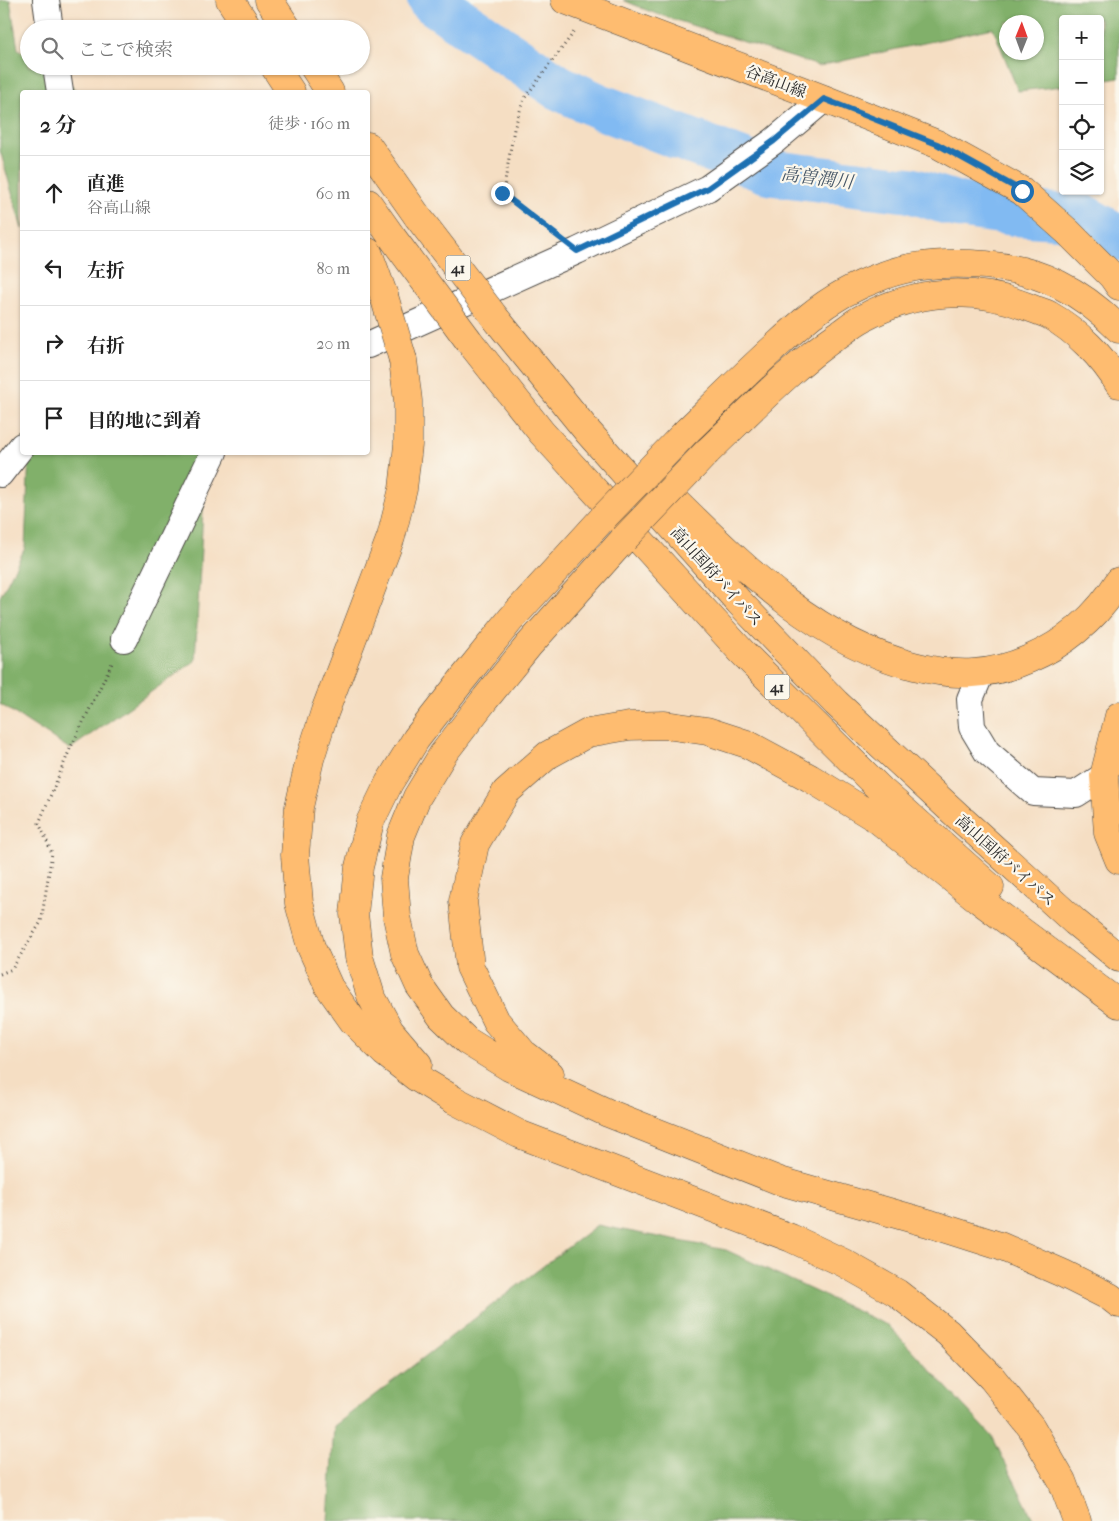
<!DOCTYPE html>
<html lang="ja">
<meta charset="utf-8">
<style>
:root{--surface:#fff;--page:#f2f2f2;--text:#222;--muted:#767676;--line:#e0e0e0}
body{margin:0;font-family:"IM FELL French Canon","Noto Serif JP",serif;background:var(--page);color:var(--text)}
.controls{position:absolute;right:15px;top:15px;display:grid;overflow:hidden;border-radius:5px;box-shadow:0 1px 4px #0004}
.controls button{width:45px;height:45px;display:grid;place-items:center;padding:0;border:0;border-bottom:1px solid var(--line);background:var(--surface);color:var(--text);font:25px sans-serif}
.compass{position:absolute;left:999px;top:15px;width:45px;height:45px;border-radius:50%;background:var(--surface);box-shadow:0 1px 4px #0004;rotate:1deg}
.stop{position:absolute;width:15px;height:15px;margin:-11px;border:4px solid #1f6fb2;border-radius:50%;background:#fff}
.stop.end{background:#1f6fb2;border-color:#fff;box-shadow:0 1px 5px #0008}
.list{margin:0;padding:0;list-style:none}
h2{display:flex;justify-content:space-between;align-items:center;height:65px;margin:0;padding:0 20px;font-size:21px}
h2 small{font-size:16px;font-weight:400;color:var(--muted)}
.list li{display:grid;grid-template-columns:32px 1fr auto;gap:15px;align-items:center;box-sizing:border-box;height:75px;padding:0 20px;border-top:1px solid var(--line)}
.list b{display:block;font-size:19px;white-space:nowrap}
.list p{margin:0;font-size:16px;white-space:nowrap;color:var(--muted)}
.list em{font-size:16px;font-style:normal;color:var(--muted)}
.icon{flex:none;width:28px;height:28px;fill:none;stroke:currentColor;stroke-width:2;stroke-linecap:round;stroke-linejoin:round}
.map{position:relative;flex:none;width:1119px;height:1521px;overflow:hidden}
.search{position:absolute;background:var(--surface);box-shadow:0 1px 4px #0004;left:20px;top:20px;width:350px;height:55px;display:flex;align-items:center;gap:12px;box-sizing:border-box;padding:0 18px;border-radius:28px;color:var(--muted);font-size:19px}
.panel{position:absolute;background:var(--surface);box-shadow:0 1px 4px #0004;left:20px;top:90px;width:350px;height:365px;border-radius:5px}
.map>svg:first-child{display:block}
.forest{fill:#81b06a;stroke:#566e4a;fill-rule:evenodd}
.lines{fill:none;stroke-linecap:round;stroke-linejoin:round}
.river{stroke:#81baf2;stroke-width:46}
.minor-casing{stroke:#494642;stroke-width:28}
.major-casing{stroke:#494642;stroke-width:29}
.highway-casing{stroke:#494642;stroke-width:29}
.path{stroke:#494642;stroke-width:3;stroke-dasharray:1 4;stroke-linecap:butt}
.minor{stroke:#fff;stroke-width:26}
.major{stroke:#febc70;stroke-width:28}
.highway{stroke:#febc70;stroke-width:28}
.highway-bridge-casing{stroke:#494642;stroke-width:29;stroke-linecap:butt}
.highway-bridge{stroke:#febc70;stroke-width:28}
.route{stroke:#1f6fb2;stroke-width:6}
.labels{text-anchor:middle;stroke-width:4.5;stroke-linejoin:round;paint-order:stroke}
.shield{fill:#fbf7ec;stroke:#696865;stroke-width:1}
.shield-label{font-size:15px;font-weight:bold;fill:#2b2b2b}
.street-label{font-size:16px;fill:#2b2b2b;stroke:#fbf7ec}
.water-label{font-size:18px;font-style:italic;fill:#455667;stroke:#fbf7ec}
</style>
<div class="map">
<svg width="1119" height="1521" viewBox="0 0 1119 1521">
<rect width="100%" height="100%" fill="#fbf7ec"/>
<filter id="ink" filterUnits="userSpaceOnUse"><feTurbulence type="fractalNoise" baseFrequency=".02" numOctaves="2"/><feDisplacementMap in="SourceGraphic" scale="10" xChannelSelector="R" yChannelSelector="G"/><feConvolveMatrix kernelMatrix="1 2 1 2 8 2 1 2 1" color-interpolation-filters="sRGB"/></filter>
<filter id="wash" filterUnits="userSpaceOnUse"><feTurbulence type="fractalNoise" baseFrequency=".0096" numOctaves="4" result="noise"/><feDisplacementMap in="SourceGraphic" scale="20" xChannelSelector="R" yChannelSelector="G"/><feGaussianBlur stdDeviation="1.12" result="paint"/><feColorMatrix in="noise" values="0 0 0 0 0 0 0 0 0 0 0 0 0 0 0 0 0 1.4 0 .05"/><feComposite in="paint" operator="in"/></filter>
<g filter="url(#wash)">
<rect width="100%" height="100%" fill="#f5dec3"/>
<path class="forest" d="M0,0H10L18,49L29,57V66H42L79,92H22V229L0,150Z
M623,0H1119V78L1100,81V19H1063V86L1018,91L993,28L819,66L651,12ZM1036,22V52H1006V22Z
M29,453H206L195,661L70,749L0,704V597L25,548Z
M597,1225L726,1250L889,1326L992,1436L1034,1521H328L334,1426Z"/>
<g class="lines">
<path class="river" d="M430,0L558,87L601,107L773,173L910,190L958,205L1014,213L1085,218L1119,238"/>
</g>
</g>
<g filter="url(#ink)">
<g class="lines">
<g class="minor-casing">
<path id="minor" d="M46,0L50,29
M56,66L60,92
M368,345L577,251L708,188L774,141L824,99
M0,474L22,446
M124,639L214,452
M981,673L970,699L972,727L987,752L1033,792L1076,794L1104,776"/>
</g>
<g class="major-casing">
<path id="major" d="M565,0L824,99L937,144L1022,191L1068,232L1112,276L1119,286"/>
</g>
<g class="highway-casing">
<path id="highway" d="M230,0L249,29
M269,0L288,29
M274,66L291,92
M313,66L330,92
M368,146L418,217
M368,203L392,237
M368,252L384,296
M497,320L588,432L739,602L836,703L960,818L1075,922L1119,958
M469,341L542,433L742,652L881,790L990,887
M403,360L408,401V445L403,489L391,537L325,711L310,759L299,807L295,855L299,903L311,947L329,987L353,1021L385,1053L416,1077L454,1100L519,1134L791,1238L844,1263L897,1293L948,1333L992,1378L1031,1427L1062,1481L1077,1521
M686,432C716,403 745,374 776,346C787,336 798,326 810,316C831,299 857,285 882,276C915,263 952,262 986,265C1041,270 1080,290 1119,329
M707,452C750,411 792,366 841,333C848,328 855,322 863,318C915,290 973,285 1028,307C1035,310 1043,312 1049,315C1077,331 1103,357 1119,384
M650,476C728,551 806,639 914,666C956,677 990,676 1029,659C1068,642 1097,617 1119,581
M624,539L529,645L486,698L443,754L417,797L401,836L394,878L397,917L405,954L419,985L441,1016L467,1041L509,1067L608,1113L780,1181L931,1224L1000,1246L1062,1273L1110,1297L1119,1304
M1119,716L1104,776L1108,833L1119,860
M418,1064L390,1031L371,996L359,957L354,914L359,867L370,822L389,783L416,739L462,680L511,619L603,518
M550,1074L523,1053L496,1021L470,967L463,901L475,844L506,792L548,755L588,733L629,726L665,725L707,731L747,744L810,778L877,819L978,899L1119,1004"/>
</g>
<path class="path" d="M555,234L503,193L514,129L524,99L574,32
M0,974L12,969L41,922L52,853L39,823L70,749L113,661"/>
<use href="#minor" class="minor"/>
<use href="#major" class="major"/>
<use href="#highway" class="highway"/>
<g class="highway-bridge-casing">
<path id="highway-bridge" d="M418,217L497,320
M392,237L469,341
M384,296L403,360
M603,518L686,432
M624,539L707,452"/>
</g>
<use href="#highway-bridge" class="highway-bridge"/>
</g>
</g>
<g class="lines" filter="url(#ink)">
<path class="route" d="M502,193L577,251L708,188L774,141L824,99L937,144L1022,191"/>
</g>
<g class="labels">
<g class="shield">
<rect x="445.5" y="255.5" width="25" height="25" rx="4"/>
<rect x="764.5" y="674.5" width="25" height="25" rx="4"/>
</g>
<g class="shield-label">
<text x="458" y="273">41</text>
<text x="777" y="692">41</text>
</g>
<g class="street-label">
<text transform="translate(776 81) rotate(21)" y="6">谷高山線</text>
<text transform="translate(717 576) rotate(48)" y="6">高山国府バイパス</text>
<text transform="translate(1006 860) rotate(42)" y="6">高山国府バイパス</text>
</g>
<g class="water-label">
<text transform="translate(817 178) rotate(7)" y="6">高曽潤川</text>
</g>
</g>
</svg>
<div class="controls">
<button>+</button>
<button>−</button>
<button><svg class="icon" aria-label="locate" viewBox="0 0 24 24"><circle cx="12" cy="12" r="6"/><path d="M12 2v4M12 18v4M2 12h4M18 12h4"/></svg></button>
<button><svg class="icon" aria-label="layers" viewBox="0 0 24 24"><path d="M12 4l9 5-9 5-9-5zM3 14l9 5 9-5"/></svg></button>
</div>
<svg class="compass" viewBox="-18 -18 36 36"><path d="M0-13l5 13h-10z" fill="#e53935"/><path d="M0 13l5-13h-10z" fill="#767676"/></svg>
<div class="stop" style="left:1022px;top:191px"></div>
<div class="stop end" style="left:502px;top:193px"></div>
<div class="search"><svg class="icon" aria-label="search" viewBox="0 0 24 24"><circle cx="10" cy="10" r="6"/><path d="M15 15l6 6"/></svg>ここで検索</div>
<section class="panel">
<h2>2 分<small>徒歩 · 160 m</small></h2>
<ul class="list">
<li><svg class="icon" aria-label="ahead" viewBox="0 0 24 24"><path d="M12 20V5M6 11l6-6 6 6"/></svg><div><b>直進</b><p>谷高山線</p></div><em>60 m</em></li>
<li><svg class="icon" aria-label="left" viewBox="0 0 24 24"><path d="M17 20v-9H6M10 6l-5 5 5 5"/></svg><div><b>左折</b></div><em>80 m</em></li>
<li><svg class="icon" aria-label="right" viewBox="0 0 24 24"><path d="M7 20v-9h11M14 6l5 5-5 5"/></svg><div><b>右折</b></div><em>20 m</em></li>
<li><svg class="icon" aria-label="arrive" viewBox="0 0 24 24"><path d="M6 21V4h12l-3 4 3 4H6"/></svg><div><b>目的地に到着</b></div></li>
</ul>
</section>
</div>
